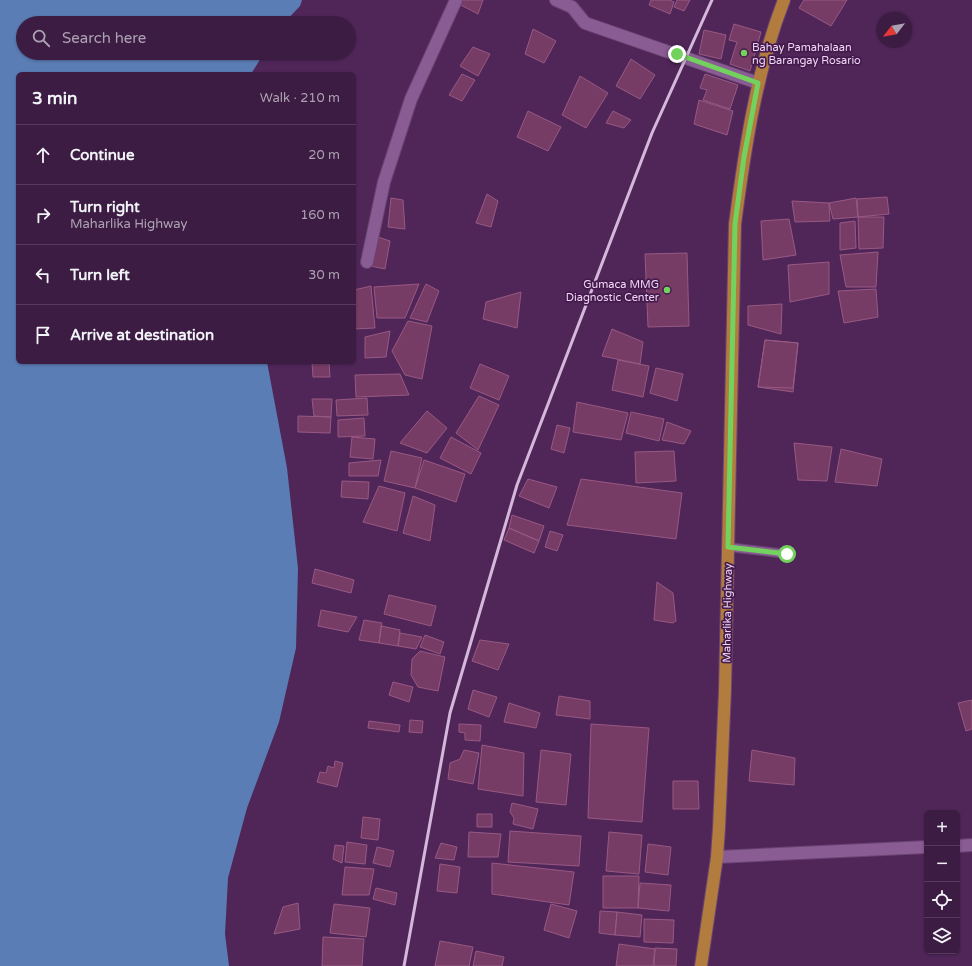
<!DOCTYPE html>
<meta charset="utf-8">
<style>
:root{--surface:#3c1c43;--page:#43254a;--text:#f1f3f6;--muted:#aca1b2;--line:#553a5c}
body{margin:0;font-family:"Varela Round",sans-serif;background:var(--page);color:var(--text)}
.controls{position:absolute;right:12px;bottom:12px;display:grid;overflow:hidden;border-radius:6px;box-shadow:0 1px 3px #0004}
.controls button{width:36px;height:36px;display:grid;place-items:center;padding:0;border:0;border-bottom:1px solid var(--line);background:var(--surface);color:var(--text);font:20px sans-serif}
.compass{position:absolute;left:876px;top:12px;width:36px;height:36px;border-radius:50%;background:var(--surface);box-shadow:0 1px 3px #0004;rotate:239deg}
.stop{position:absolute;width:12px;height:12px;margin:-9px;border:3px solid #73d25d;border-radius:50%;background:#fff}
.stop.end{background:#73d25d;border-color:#fff;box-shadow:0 1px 4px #0008}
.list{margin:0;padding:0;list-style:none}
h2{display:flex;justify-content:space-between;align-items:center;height:52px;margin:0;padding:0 16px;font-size:17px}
h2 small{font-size:13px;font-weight:400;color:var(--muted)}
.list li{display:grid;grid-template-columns:26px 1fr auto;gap:12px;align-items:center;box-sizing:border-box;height:60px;padding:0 16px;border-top:1px solid var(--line)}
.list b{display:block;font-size:15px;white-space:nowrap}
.list p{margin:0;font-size:13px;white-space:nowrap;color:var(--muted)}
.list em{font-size:13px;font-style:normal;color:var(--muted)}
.icon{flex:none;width:22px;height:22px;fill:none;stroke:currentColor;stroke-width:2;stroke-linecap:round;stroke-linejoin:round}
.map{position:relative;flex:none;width:972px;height:966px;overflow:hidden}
.search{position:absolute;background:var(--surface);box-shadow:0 1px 3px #0004;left:16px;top:16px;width:340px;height:44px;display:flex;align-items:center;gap:10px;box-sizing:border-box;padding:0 14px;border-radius:22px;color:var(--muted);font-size:15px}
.panel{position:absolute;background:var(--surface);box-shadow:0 1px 3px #0004;left:16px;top:72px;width:340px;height:292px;border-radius:6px}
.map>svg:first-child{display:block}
.water{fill:#5a7db6}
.building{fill:#773c65;stroke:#975983}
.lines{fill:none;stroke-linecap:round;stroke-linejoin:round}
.lane-casing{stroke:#694371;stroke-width:10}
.street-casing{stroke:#694371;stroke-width:14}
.primary-casing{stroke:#694371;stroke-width:14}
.lane{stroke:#895c94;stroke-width:8}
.street{stroke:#895c94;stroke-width:12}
.primary{stroke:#b17c3d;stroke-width:12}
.rail{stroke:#d4b8db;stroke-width:3}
.route{stroke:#73d25d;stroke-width:5}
.poi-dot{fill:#73d25d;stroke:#451b4e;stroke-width:1.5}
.labels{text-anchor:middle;stroke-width:3.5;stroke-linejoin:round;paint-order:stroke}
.poi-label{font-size:11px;fill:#efd6f5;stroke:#451b4e;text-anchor:start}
.street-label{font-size:11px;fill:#efd6f5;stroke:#451b4e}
</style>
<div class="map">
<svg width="972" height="966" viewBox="0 0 972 966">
<rect width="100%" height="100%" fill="#502659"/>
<path class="water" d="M0,0H302L300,6L284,23H23V53H264L251,74H18V362H267L287,468L298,568L296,648L279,722L247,808L228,878L225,934L229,966H0Z"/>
<path class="building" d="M460,0H483L478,14L459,4Z
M651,0H669L674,2L670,14L649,5Z
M677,0H690L684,11L674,7Z
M804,0H847L831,26L799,8Z
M734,24L761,32L750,71L730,64L737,42L729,40Z
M533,29L556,41L544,63L525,54Z
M704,30L726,35L721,59L699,54Z
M473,47L490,54L478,76L460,66Z
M631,59L655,75L640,99L616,86Z
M462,74L475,80L462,101L449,95Z
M705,74L738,85L730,109L703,100L707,90L700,88Z
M580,76L608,93L586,128L562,115Z
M699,100L733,111L727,135L694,124Z
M528,111L561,127L548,151L517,137Z
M613,111L631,120L624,128L606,123Z
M487,194L498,201L491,227L476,223Z
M887,197L889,214L858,217L857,199Z
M391,198L403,200L405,229L388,227Z
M856,198L858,217L833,219L829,203Z
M792,201L829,203L830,221L795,222Z
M858,217H884L883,248L859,249Z
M789,219L796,255L763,260L761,221Z
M855,221L856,248L840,250V223Z
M375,236L390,241L385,269L366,265Z
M878,252L876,287H846L840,255Z
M687,253L689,326L648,327L645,254Z
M829,262V294L790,302L788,265Z
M419,284L405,318H377L374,287Z
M426,284L439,291L427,322L410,318Z
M371,286L375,328L354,329V290Z
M876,289L878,317L844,323L838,291Z
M521,292L517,328L483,319L486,302Z
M782,304L781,334L748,325V306Z
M408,321L432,326L422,379L405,375L392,351Z
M612,329L643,342L640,364L602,356Z
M390,331L386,357L365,358V337Z
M765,340L798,343L793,388L758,387Z
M765,340L798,343L793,392L758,387Z
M618,360L649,366L643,397L612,390Z
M312,362H329L330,377H313Z
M480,364L509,376L499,400L470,388Z
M656,368L683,374L677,401L650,393Z
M400,374L409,395L356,397L355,375Z
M479,396L499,405L478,450L456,433Z
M367,398L368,415L337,416L336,400Z
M312,399H332L331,417L314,416Z
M577,402L628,413L621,440L573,432Z
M427,411L447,428L427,453L400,443Z
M631,412L664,419L659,441L626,433Z
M298,416L331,417L330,433L298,432Z
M364,418L365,436L338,437V420Z
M667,422L691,431L684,444L662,440Z
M557,425L570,428L564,453L551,449Z
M352,437L375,439L373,459L350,457Z
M451,437L481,453L471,474L440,458Z
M794,443L832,447L827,481L798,480Z
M841,449L882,459L877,486L835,482Z
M391,451L422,458L415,488L384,481Z
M674,451L676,481L636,483L635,452Z
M381,460L378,476H349V463Z
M424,460L465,474L456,502L415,488Z
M528,479L557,487L549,508L519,496Z
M581,479L682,493L676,539L567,525Z
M342,481L369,482L368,499L341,497Z
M379,486L405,493L397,531L363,522Z
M413,496L435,505L430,541L403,533Z
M512,515L544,526L539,541L509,528Z
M509,528L539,541L534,553L504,540Z
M550,531L563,535L557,551L545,547Z
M315,569L354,580L351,593L312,583Z
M657,582L673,593L676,621L673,623L654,620Z
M389,595L436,606L431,626L384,614Z
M321,610L357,617L348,632L318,626Z
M364,620L382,623L379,643L359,640Z
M381,626L400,630L398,646L379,643Z
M400,633L422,637L416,649L398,646Z
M425,635L444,642L440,654L420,647Z
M480,640L509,644L498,670L472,661Z
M420,651L445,657L438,691L418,687L411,675L412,659Z
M393,682L413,687L409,702L389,695Z
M473,690L497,697L489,717L468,709Z
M559,696L590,701V719L556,715Z
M972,700V729L966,731L958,703Z
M509,703L540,713L536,728L504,722Z
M410,720L423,721L422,733L409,732Z
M369,721L400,725L399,732L368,728Z
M459,724L481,725L480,741L465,740V733L459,732Z
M591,724L649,728L642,822L588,818Z
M482,745L524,753L523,796L478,789Z
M464,750L479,753L473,784L448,779L450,763L460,759Z
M541,750L571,754L566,805L536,802Z
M752,750L795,758L794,785L749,781Z
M335,761L343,763L337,787L317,782L320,772L326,773L328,766L334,768Z
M673,781H698L699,809H673Z
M512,803L538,809L533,829L513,824L514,818L510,812Z
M477,814H492V827H477Z
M363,817L380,819L378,840L361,838Z
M510,831L581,836L579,866L508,862Z
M469,832L501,834L498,857H468Z
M609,832L642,835L639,874L606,871Z
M347,842L367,845L365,864L345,862Z
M441,843L457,847L454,860L435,858Z
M648,844L671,847L668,875L645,872Z
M335,845L344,846L342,863L333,859Z
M377,847L394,851L390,867L373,863Z
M492,863L574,872L569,905L492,894Z
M440,864L460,867L457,893L437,891Z
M345,867L374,869L369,895H342Z
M603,876H639L638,908H603Z
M640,883L671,885L669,911L638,908Z
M376,888L397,893L395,905L373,899Z
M298,903L300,929L274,934L283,907Z
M334,904L370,908L366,937L330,933Z
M551,904L577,911L569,938L544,930Z
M600,911L617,912L615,935L599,933Z
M617,912L642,915L640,937L615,935Z
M644,919L674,920L673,943L644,942Z
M323,937L364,939L362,966H322Z
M440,941L473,947L469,966H435Z
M619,944L655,949L653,966H616Z
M655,948L677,949L676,966H654Z
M476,951L504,957L502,966H473Z"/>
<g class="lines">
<g class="lane-casing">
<path id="lane" d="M728,547L787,554"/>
</g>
<g class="street-casing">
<path id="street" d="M556,0L572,7L585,23L758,83
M367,262L384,182L411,99L456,0
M957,846L972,845
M717,857L927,847"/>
</g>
<g class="primary-casing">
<path id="primary" d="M701,966L717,857L719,828L725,690L735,224C745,148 756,72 784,0"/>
</g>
<use href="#lane" class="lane"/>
<use href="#street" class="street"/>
<use href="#primary" class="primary"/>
<path class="rail" d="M404,966L450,713L517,485L652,133L712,0"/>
</g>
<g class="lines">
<path class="route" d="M677,54L758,83L744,157L735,224L728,547L787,554"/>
</g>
<g class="poi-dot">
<circle cx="744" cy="53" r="4"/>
<circle cx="667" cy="290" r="4"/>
</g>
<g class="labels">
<g class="poi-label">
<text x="752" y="51">Bahay Pamahalaan<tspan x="752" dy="13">ng Barangay Rosario</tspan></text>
<text x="659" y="288" text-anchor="end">Gumaca MMG<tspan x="659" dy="13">Diagnostic Center</tspan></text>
</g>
<g class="street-label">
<text transform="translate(727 613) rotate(-89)" y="4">Maharlika Highway</text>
</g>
</g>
</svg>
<div class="controls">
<button>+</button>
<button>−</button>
<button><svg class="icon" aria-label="locate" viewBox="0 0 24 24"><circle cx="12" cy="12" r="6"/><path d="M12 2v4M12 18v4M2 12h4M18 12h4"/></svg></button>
<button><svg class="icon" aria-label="layers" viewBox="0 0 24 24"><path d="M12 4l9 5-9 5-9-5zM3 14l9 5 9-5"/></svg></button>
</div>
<svg class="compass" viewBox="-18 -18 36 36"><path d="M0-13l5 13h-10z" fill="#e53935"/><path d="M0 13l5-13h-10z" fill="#aca1b2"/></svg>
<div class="stop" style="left:787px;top:554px"></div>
<div class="stop end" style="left:677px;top:54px"></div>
<div class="search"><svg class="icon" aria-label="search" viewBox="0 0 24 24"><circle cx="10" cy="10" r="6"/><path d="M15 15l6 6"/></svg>Search here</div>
<section class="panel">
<h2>3 min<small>Walk · 210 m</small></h2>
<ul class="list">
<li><svg class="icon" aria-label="ahead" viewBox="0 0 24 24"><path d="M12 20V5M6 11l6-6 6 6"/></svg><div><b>Continue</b></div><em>20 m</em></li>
<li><svg class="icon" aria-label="right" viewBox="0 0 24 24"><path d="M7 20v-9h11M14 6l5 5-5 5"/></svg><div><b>Turn right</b><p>Maharlika Highway</p></div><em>160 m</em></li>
<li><svg class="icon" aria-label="left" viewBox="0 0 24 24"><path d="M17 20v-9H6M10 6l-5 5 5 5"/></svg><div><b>Turn left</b></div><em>30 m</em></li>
<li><svg class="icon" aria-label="arrive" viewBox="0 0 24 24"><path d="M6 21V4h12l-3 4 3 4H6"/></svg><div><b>Arrive at destination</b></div></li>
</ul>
</section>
</div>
